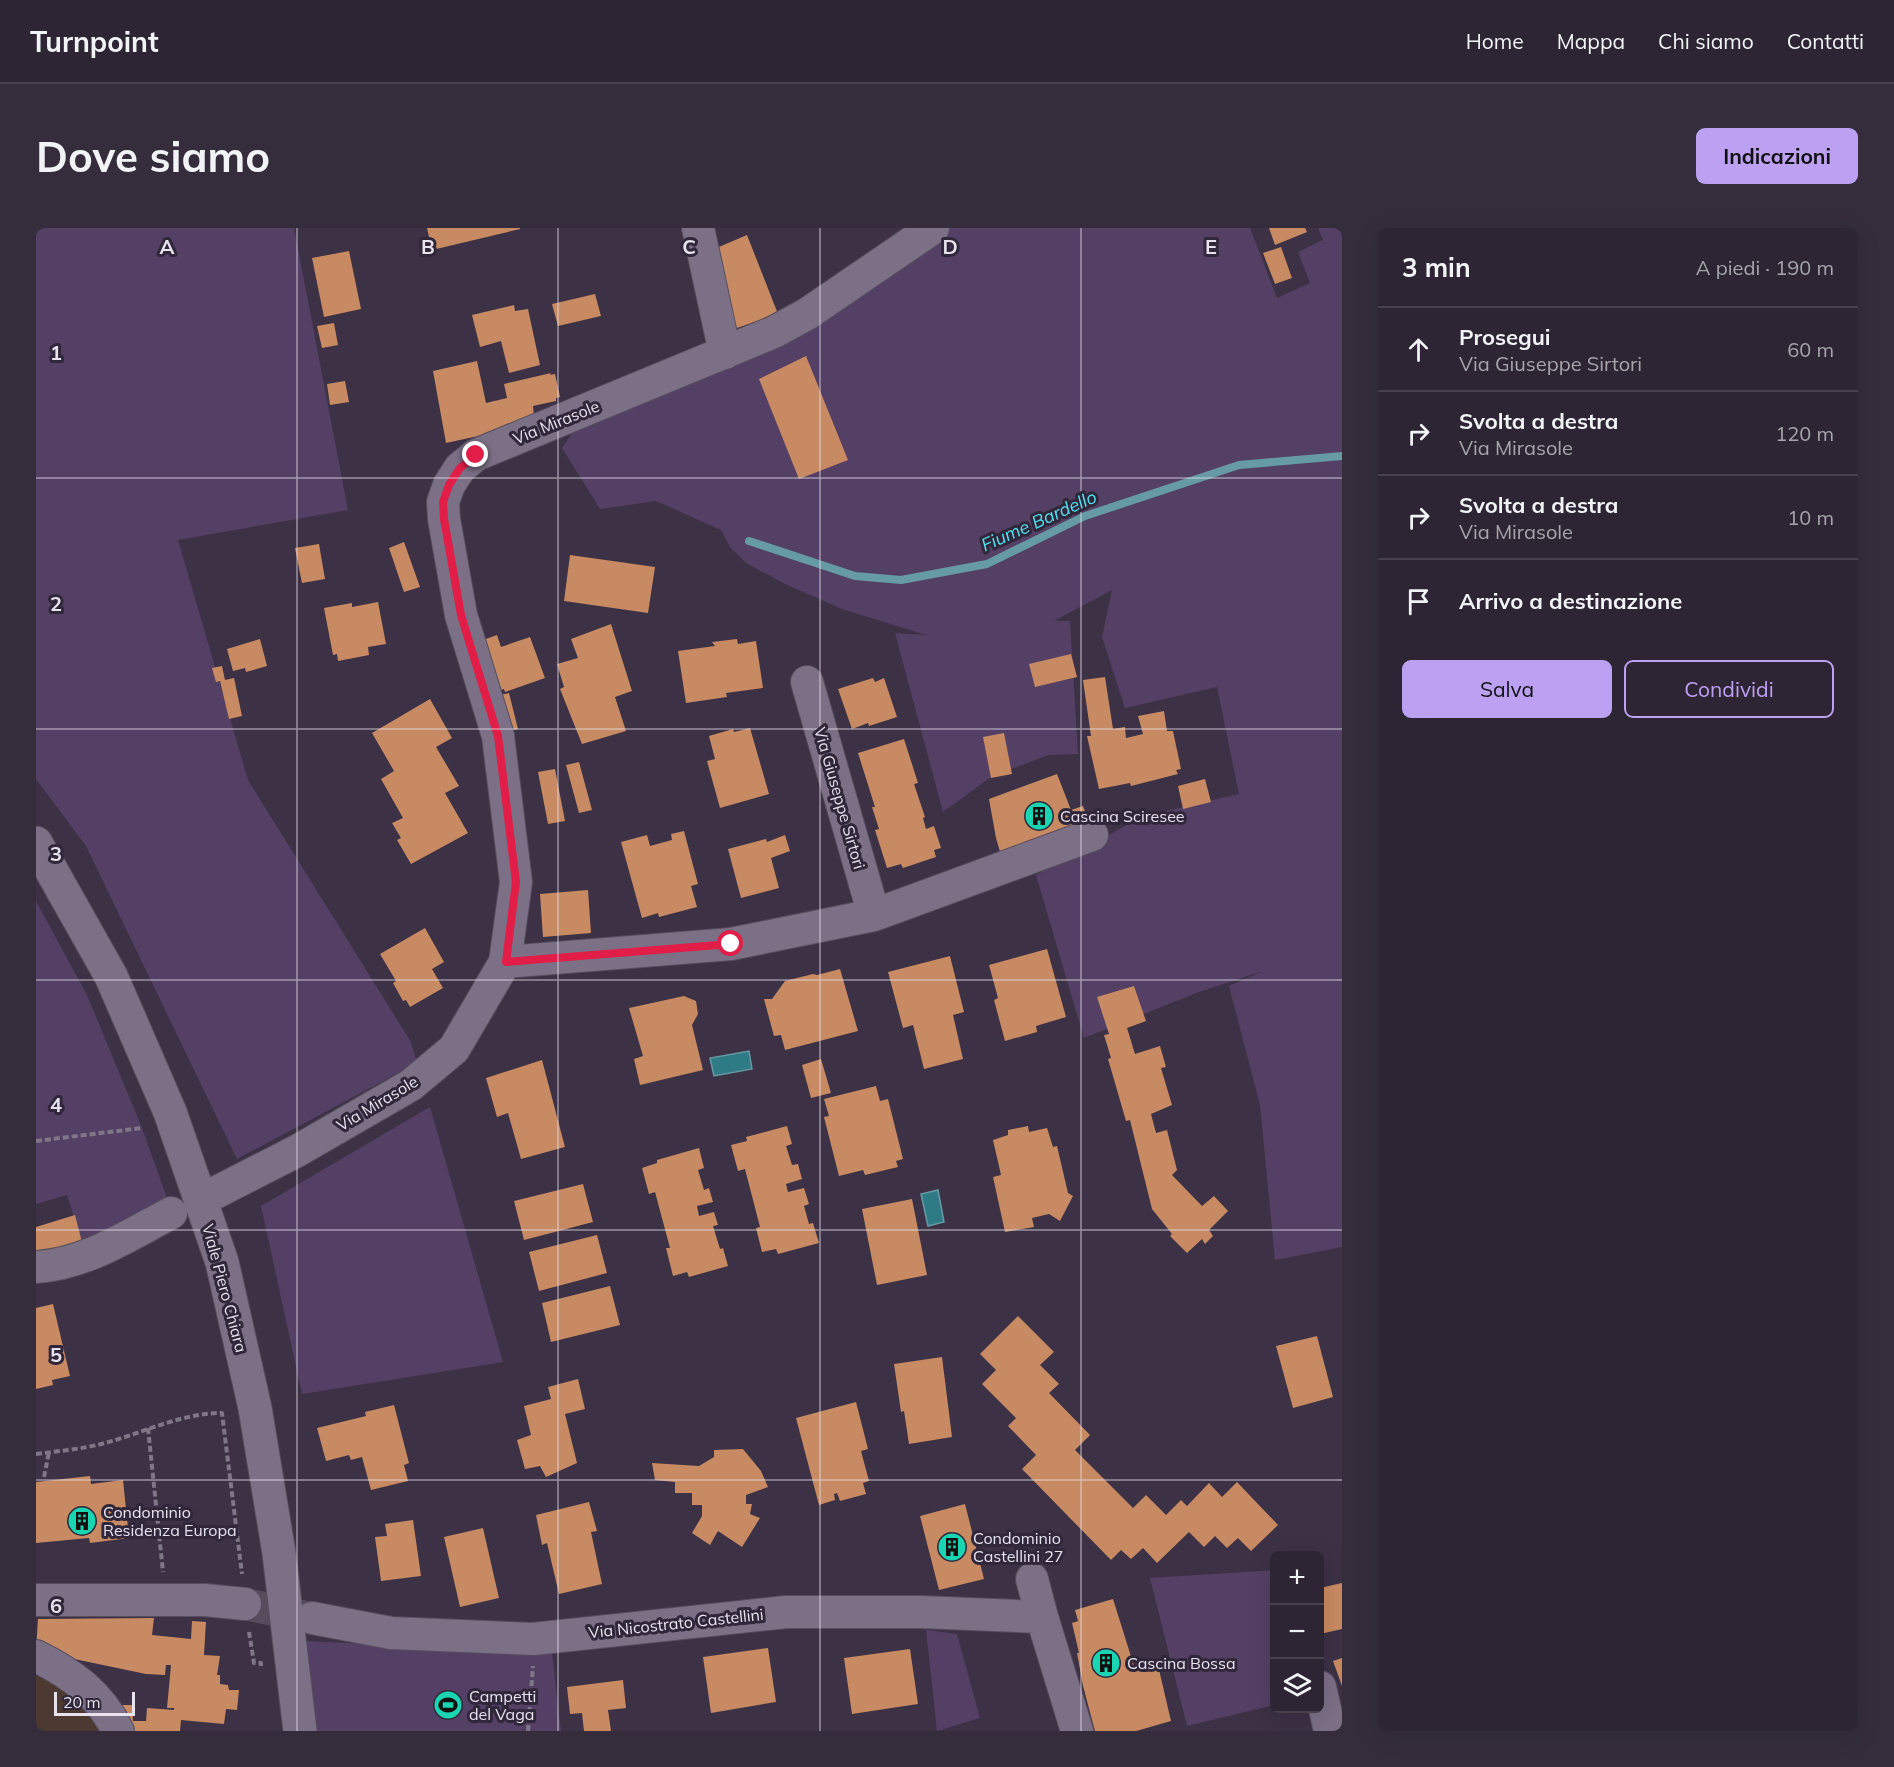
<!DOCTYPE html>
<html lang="it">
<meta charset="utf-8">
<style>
:root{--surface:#2d2534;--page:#352d3c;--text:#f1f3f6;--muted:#a7a5ac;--line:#48424f;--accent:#bca0f2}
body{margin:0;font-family:Mulish,sans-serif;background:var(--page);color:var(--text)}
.controls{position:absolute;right:18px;bottom:18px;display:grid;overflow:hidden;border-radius:9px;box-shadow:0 6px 24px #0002}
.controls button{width:54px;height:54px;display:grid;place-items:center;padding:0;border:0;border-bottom:2px solid var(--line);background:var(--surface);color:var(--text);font:30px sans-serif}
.scale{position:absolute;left:18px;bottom:15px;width:81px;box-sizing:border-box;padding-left:6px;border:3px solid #e8e2ef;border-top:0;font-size:16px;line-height:21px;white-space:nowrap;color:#e8e2ef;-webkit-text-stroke:4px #31273a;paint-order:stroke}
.stop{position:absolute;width:18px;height:18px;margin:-14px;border:4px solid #e11d48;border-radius:50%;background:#fff}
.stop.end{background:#e11d48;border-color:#fff;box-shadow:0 2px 6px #0008}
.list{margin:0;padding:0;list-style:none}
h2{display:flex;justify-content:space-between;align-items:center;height:78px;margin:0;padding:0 24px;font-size:26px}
h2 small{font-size:20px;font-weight:400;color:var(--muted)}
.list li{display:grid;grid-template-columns:39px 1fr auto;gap:18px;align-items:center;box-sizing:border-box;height:84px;padding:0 24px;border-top:2px solid var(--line)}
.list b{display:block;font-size:22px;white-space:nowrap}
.list p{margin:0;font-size:20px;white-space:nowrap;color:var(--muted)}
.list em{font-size:20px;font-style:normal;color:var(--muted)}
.actions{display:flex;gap:12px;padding:18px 24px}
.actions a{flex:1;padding:14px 0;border:2px solid var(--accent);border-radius:9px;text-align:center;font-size:21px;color:var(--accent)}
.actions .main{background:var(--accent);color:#111}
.icon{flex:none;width:33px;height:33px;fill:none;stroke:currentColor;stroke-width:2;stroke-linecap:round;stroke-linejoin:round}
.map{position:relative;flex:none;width:1306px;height:1503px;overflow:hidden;border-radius:9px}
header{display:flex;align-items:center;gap:36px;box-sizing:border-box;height:84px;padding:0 30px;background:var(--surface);border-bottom:2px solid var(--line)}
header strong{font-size:28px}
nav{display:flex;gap:33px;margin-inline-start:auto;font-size:21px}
.intro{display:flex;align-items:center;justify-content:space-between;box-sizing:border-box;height:144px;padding:0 36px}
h1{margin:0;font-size:42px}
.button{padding:15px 27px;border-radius:9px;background:var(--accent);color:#111;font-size:21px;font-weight:700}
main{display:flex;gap:36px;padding:0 36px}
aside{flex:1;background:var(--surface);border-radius:9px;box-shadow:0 6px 24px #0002}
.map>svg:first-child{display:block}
.education{fill:#4c3932}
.green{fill:#544065}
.water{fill:#2f7b85;stroke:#669aa5;stroke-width:1.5}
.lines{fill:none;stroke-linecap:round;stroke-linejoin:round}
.stream{stroke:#669aa5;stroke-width:8}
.building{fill:#c88a62}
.minor-tunnel{stroke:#564c5e;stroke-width:32;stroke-dasharray:32 16;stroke-linecap:butt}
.minor-casing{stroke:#564d5e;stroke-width:34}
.tertiary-casing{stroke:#564d5e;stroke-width:35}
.path{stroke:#7f7687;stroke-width:4;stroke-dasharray:6 3;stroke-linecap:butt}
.minor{stroke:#7b7086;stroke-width:32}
.tertiary{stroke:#7b7086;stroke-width:33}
.route{stroke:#e11d48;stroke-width:8}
.grid{fill:none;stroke:#e8e2ef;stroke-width:1.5;stroke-opacity:0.55}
.labels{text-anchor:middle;stroke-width:6;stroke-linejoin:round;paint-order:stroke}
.street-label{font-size:16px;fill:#e8e2ef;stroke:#31273a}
.poi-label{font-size:16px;fill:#e8e2ef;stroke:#31273a;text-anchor:start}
.water-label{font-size:18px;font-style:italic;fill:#4fe2f4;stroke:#31273a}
.grid-label{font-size:20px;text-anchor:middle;font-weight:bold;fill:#e8e2ef;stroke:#31273a;stroke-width:6;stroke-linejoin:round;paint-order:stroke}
</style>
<header>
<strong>Turnpoint</strong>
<nav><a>Home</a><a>Mappa</a><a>Chi siamo</a><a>Contatti</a></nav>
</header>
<div class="intro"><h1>Dove siamo</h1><a class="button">Indicazioni</a></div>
<main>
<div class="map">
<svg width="1306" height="1503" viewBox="0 0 1306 1503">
<rect width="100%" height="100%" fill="#3c3145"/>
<path class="education" d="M0,1433L76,1503H0Z"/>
<path class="green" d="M0,0H258L312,282L142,312L212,552L375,814L381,835L201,931L50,618L0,551Z
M912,0H1214L1241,70L1274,55L1262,24L1287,12L1282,0H1306V1019L1239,1032L1224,877L1193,758L1227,743L1160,765L1048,810L1000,647L1105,589L1203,566L1181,459L1089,480L1066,409L1076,362L1018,393H1034L1042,526L1012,527L955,549L907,584L859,405L890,407L806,381L749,356L710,335L694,319L685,302L620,273L564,281L526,220L540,199Z
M0,673L51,767L106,900L131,970L107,987L46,1014L31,967L0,976Z
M394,879L467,1134L266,1166L225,978Z
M1238,1342V1477L1151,1498L1114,1350Z
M890,1402L921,1406L944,1490L901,1503Z
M270,1413L516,1425L525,1503H281Z"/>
<path class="water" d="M713,823L716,841L678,848L674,830Z
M902,962L908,994L892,998L885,966Z"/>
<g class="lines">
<path class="stream" d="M713,313L819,348L865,352L951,336L1049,288L1203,237L1306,228"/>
</g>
<path class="building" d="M391,0H484V1L396,22Z
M1233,0H1269L1271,4L1239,17Z
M711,7L742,86L698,101L671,24Z
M1245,19L1256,50L1239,56L1227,25Z
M313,23L325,81L288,89L276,30Z
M559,66L565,88L522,98L516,76Z
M478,77L479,83L492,81L504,137L473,145L465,113L444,119L436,87Z
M298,95L302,117L286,120L281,98Z
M770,128L812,232L763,251L723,151Z
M441,133L450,175L471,170L468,156L515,145L514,147L519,146L524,169L520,170V173L497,178L498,189L447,207L410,215L397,143Z
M309,153L313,174L294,177L291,156Z
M368,314L384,359L368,364L353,320Z
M283,316L289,351L266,355L259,320Z
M534,327L619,339L612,385L528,373Z
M342,374L350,416L332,419L333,427L302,433L301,426L297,427L288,380L316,375V379Z
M575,396L596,463L579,469L590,503L546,516L524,461L528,459L521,436L542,430L535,411Z
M461,407L465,419L494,409L509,450L469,464L468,461L453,466L436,416Z
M224,411L231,438L210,444L209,440L197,443L191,421Z
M701,411L702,416L720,413L727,460L690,465L691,469L650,475L642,423L679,418L676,414Z
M1035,426L1041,449L999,459L993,436Z
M186,438L189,452L198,450L206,488L193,491L184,453L180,454L176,440Z
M1069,449L1077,501L1089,499L1090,510L1107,506L1102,488L1128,483L1131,503H1137L1145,541L1140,542L1142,546L1095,558L1094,555L1063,561L1051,508H1055L1047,452Z
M837,450L839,454L848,450L861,489L833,498L832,495L816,501L802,461Z
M473,465L482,501L469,504L460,468Z
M394,471L416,510L400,519L423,558L409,565L432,605L375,636L361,612L365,610L356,595L367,590L345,551L358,543L336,505Z
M714,500L733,566L684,580L671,533L679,531L673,508L697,501L698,504Z
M968,505L976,546L955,550L947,509Z
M868,511L882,555L878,556L889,589L887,590L890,601L898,598L905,620L898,622L900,629L867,640L865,636L851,640L839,602L843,601L836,579H839L822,525Z
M543,534L556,582L543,585L530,537Z
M519,541L529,593L512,596L502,544Z
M1021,546L1035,582L1047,578L1053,594L967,634L960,610L953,571Z
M1169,551L1175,574L1147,581L1142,558Z
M648,603L662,656L655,658L661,679L623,689L622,685L606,690L585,614L611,607L614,618L636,612L635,606Z
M749,607L754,623L735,630L743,660L705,670L692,621L730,611L731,614Z
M552,662L555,705L507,709L504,666Z
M389,700L408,734L396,741L407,760L374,779L370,772L367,773L357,755L360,753L344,726Z
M1011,721L1030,789L1000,798L1001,804L969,813L958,772L962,770L953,737Z
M914,728L928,784L917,787L927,831L888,841L877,797L867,800L852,744Z
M804,741L822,803L749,822L745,807L738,808L728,771H736L749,753L777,746L781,747Z
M1098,758L1110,793L1091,800L1099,826L1124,818L1130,839L1125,840L1136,877L1115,886L1120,905L1131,902L1141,942L1136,947L1166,978L1178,968L1192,983L1173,1002L1177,1008L1169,1016L1166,1011L1151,1025L1134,1008L1136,1006L1116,981L1094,892L1090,893L1072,831L1075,830L1068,807L1073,806L1061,769Z
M648,768L660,773L662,786L656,797L667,842L604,857L598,831L607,828L593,780Z
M785,831L795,865L775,870L766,837Z
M506,832L529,919L485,931L472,885L461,889L450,850Z
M840,858L844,873L852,871L867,931L860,933L862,939L829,947L827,942L803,948L788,889L793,888L788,871Z
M751,898L756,916L750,918L756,937L762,936L766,951L750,956L752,964L768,960L773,976L768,978L773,996L777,995L783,1015L742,1026L740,1021L726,1024L720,1000L724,999L709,941L702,943L695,917L711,913L710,909Z
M992,898L993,904L1011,900L1017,919L1021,918L1032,965L1037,968L1024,993L1013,986L996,990L998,999L969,1004L957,949L965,947L957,912L972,907V902Z
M663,920L668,940L662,942L668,962L673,960L677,974L661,978L663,988L678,984L682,997L677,998L684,1021L687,1020L692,1038L653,1049L651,1044L637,1048L630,1020H634L619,964L613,966L606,940L621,935V932Z
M547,956L557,994L488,1012L478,973Z
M876,971L891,1047L841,1057L826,981Z
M39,987L47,1018L0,1028V999Z
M561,1007L571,1045L503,1063L493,1024Z
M574,1058L584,1097L515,1114L506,1075Z
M17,1076L34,1148L16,1152L17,1157L0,1161V1080Z
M982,1088L1018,1124L1004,1137L1023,1156L1013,1165L1054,1207L1039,1222L1097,1280L1110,1267L1130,1287L1145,1272L1151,1278L1173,1255L1186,1269L1201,1254L1242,1297L1215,1323L1202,1310L1191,1320L1179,1308L1168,1319L1153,1304L1121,1335L1107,1320L1095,1331L1085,1322L1075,1332L986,1241L1000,1227L972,1198L980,1190L946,1156L960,1142L944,1126Z
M1281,1108L1297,1169L1257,1180L1240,1118Z
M906,1129L916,1209L873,1216L868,1183L865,1184L858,1136Z
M542,1151L549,1181L529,1186L541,1235L510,1249L504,1238L489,1241L481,1212L495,1207L488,1178L515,1171L512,1159Z
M820,1174L832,1221L825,1223L833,1253L827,1255L830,1266L804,1273L801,1265L798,1266L799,1272L783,1277L760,1190Z
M358,1177L373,1235L368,1237L372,1253L335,1262L326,1229L315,1232L313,1227L290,1233L281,1200L330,1188L329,1184Z
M707,1221L725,1243L732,1259L710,1267V1276H716L714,1286L724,1290L706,1319L682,1303L674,1317L656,1305L666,1288V1277H656V1265H639V1254L619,1252L616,1235L663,1238L678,1229V1222Z
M54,1248L55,1256L87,1252L93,1310L54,1315L53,1310L0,1315V1254Z
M553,1274L561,1303L555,1304L566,1356L523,1366L511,1315L506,1317L500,1287Z
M929,1276L948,1351L903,1362L884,1288Z
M377,1292L385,1348L345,1353L339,1309L351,1308L349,1296Z
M447,1300L463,1370L424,1379L408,1309Z
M1306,1355V1401L1284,1406V1360Z
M1077,1371L1098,1438L1121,1433L1135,1493L1100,1503H1059L1047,1458L1041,1425H1043L1036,1395L1042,1393L1039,1382Z
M118,1390L116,1407L155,1411L156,1393L170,1394L168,1427L184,1428L181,1447H184V1456L192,1457L193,1462H203L201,1482L190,1481L188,1496L145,1492L144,1503H91L87,1495L86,1477H96L97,1493H110L111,1480L138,1482V1480H131L135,1437H130L129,1447L110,1446L0,1423L2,1391Z
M732,1420L740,1474L675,1485L667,1429Z
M874,1421L882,1476L816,1486L808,1430Z
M1306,1430V1458L1297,1433Z
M587,1452L590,1480L572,1482L575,1503H548L546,1485L534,1486L531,1459Z"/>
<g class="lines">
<path class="minor-tunnel" d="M209,1376L275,1390"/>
<g class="minor-casing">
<path id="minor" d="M662,0L689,125
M771,454L838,687
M469,734L695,716L838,687L1056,607
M173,968L261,923L375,857L418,821L469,734L480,654L462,508L425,387L408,291L407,274L413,257L424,240L440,227L738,104L771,86L897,0
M0,1039C49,1036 92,1008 135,985
M996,1351L1006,1389L1041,1503
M0,1372H169L209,1376
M276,1390L355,1405L497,1411L750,1384H885L1006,1389
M0,1428C36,1446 64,1466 82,1503
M1284,1459L1294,1503"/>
</g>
<g class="tertiary-casing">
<path id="tertiary" d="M0,615L75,748L134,884L186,1034L219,1180L243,1325L264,1503"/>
</g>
<path class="path" d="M0,913L106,900
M112,1200L127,1344
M0,1226C23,1223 47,1221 69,1215C107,1205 145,1185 186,1185L206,1346
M8,1249L13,1224
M213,1404L218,1435H225V1438
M492,1503L497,1438"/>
<use href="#minor" class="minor"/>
<use href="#tertiary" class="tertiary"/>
</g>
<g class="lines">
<path class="route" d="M440,227L424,240L413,257L407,274L408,291L425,387L462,508L480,654L470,734L695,716"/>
</g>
<path class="grid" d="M261,0V1503M522,0V1503M784,0V1503M1045,0V1503M0,250H1306M0,501H1306M0,752H1306M0,1002H1306M0,1252H1306"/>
<defs>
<g id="building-disc" transform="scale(1.5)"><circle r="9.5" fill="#19d5b2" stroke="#31273a"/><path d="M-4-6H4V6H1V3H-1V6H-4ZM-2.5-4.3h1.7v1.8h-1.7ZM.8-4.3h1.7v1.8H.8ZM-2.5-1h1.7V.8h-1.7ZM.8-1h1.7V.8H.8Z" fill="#111"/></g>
<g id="stadium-disc" transform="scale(1.5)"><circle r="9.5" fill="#19d5b2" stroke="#31273a"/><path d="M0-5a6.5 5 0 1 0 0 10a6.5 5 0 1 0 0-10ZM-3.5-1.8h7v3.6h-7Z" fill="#111"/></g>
</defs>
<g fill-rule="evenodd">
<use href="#building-disc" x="1003" y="588"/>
<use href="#building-disc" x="46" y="1293"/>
<use href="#building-disc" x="916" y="1319"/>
<use href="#building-disc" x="1070" y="1435"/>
<use href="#stadium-disc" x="412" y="1477"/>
</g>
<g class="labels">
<g class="street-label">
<text transform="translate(520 194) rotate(-22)" y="6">Via Mirasole</text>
<text transform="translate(804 570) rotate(74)" y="6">Via Giuseppe Sirtori</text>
<text transform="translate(341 875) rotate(-31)" y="6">Via Mirasole</text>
<text transform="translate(189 1060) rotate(75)" y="6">Viale Piero Chiara</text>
<text transform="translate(640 1395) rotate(-6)" y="6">Via Nicostrato Castellini</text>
</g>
<g class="poi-label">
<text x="1024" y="594">Cascina Sciresee</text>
<text x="67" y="1290">Condominio<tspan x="67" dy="18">Residenza Europa</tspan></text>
<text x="937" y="1316">Condominio<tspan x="937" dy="18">Castellini 27</tspan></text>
<text x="1091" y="1441">Cascina Bossa</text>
<text x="433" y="1474">Campetti<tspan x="433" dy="18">del Vaga</tspan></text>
</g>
<g class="water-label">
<text transform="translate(1003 293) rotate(-24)" y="6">Fiume Bardello</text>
</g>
</g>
<g class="grid-label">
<text x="131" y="26">A</text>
<text x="392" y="26">B</text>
<text x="653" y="26">C</text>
<text x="914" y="26">D</text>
<text x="1175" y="26">E</text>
<text x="20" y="132">1</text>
<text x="20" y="383">2</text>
<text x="20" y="633">3</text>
<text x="20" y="884">4</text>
<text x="20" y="1134">5</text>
<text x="20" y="1385">6</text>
</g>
</svg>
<div class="controls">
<button>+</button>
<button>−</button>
<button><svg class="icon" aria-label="layers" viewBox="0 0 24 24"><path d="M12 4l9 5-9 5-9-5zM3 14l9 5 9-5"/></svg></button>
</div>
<div class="scale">20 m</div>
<div class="stop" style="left:695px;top:716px"></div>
<div class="stop end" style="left:440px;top:227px"></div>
</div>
<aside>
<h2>3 min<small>A piedi · 190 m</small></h2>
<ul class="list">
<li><svg class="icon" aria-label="ahead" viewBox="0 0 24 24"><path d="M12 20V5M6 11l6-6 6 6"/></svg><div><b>Prosegui</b><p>Via Giuseppe Sirtori</p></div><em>60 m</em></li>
<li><svg class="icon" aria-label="right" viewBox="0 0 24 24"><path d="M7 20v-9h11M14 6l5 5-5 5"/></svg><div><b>Svolta a destra</b><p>Via Mirasole</p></div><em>120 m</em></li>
<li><svg class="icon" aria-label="right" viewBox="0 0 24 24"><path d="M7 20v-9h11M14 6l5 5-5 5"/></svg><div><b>Svolta a destra</b><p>Via Mirasole</p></div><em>10 m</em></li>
<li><svg class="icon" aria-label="arrive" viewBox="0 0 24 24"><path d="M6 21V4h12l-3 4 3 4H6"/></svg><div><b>Arrivo a destinazione</b></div></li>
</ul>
<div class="actions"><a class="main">Salva</a><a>Condividi</a></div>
</aside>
</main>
